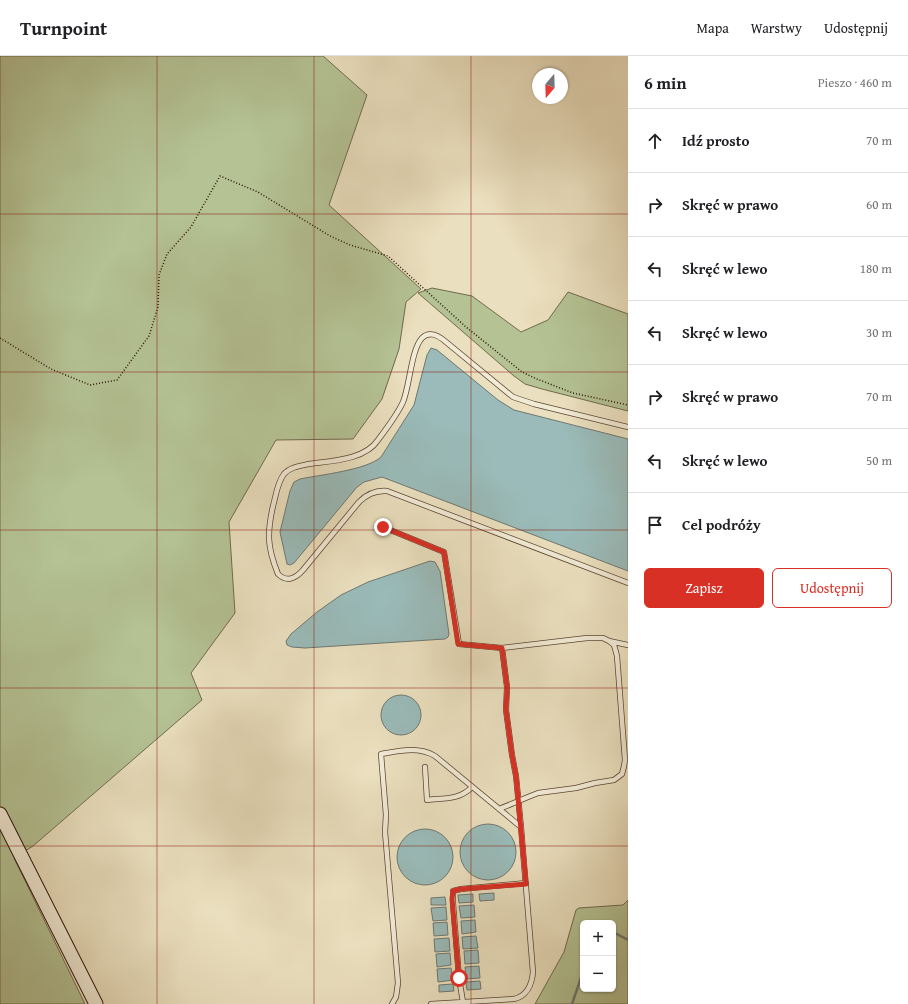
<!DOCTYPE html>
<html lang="pl">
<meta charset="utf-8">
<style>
:root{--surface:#fff;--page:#f2f2f2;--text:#202124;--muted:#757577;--line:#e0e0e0;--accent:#d93025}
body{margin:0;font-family:"Gentium Book Plus",serif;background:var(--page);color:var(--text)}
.controls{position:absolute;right:12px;bottom:12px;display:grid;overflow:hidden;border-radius:6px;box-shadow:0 1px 3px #0004}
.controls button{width:36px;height:36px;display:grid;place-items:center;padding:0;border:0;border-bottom:1px solid var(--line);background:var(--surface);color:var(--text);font:20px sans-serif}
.compass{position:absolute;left:532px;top:12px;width:36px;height:36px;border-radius:50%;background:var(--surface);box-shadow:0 1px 3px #0004;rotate:199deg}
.stop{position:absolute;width:12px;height:12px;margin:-9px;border:3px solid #d93025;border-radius:50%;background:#fff}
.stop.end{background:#d93025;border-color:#fff;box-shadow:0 1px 4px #0008}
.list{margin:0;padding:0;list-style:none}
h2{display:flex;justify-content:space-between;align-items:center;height:52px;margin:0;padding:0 16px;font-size:17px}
h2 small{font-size:13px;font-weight:400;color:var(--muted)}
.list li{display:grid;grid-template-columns:26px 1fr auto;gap:12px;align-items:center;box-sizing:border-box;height:64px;padding:0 16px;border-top:1px solid var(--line)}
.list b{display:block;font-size:15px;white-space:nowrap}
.list em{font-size:13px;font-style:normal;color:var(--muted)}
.actions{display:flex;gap:8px;padding:12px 16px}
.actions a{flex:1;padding:9px 0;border:1px solid var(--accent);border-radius:6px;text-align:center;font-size:14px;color:var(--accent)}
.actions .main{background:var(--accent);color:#fff}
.icon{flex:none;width:22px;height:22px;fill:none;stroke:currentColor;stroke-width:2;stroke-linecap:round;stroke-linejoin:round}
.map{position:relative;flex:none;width:628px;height:948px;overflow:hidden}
header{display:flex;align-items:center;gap:24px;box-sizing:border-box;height:56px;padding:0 20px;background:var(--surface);border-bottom:1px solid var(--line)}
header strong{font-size:19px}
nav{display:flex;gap:22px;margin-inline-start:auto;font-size:14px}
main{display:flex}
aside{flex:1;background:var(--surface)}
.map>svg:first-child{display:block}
.green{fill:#b4c294;stroke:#706a4e;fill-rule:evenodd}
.water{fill:#9abbb9;stroke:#6e7872}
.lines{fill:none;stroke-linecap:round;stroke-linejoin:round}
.stream{stroke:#6e7872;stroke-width:2.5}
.lane-casing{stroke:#5c4635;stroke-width:6}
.secondary-casing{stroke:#2c1307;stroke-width:15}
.path{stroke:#2c1307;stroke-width:1.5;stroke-dasharray:1 2;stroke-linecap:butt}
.lane{stroke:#f1ead5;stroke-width:4.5}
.secondary{stroke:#f1ead5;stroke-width:13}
.route{stroke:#d93025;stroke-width:5}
.grid{fill:none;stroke:#8f2418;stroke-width:1;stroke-opacity:0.55}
</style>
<header>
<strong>Turnpoint</strong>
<nav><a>Mapa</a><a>Warstwy</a><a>Udostępnij</a></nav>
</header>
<main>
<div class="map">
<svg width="628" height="948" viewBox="0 0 628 948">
<rect width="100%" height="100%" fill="#eadfbe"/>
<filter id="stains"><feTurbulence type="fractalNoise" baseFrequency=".005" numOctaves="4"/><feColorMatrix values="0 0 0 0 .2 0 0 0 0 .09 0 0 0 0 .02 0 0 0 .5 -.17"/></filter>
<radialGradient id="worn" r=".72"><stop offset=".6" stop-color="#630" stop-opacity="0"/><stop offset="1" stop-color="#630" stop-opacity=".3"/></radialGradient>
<path class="green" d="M0,0H323L367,39L329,149L421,233L406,246L399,293L382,343L353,383L276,384L229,466L235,557L191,617L202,644L33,790L14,802L85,948H0Z
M432,232L472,240L521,276L548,264L568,236L628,258V355L542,333L525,328L514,320L418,237Z
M628,844V948H535L564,896L576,854L579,852L623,849ZM583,867H613V933H583Z"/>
<path class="water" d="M431,292L437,294L498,344L514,354L628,383V515L382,421L364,426L357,431L294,507L290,509L287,508L280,476L290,435L294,426L300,423C319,419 367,414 381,401L414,349L427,299Z
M430,505L435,506L440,515L449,578L448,581L445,583L305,592L292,591L287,589L286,585L291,578L317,556L341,539L368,526Z
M381 659a20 20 0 1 1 40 0a20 20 0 1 1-40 0Z
M460 796a28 28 0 1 1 56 0a28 28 0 1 1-56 0Z
M397 801a28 28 0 1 1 56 0a28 28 0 1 1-56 0Z
M494,837V844L480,845L479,838Z
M473,838V846L459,847L458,839Z
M445,841L446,849H431V842Z
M474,849L475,861L461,862L459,850Z
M446,851L447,864L433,865L431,852Z
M475,864L476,876L462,878L461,865Z
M447,866L448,879L434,880L433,867Z
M476,880L478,892L463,893L462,881Z
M449,882L450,895L435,896L434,883Z
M478,894L479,907L465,908L464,895Z
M450,897L451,909L437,911L436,898Z
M479,910L480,922L466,923L465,911Z
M451,912L453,924L438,926L437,913Z
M480,925L481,933L467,934L466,926Z
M453,928L454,935L439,936V929Z"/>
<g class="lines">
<path class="stream" d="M594,867H595
M613,876L628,884
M572,948L583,916"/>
<g class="lane-casing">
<path id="lane" d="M628,371L534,348L513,341L446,286C439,280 430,274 422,282C411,294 410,329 403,346C397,359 387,372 378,384C365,404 331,405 309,408C300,410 290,411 284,418C277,427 276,440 273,450C267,477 267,491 278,518C287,527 296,522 303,514L359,446C367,438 375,434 387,435L628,527
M383,471L444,496L459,588L502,592
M609,585L628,589
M425,711L427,744C443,742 460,744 472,731
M499,753C512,748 525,742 538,737L576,732L595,727L614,724L622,718L624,710L625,704L617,600L614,589L609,585L603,582H587L502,592L507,631L506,654L512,699L516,720L521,771
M463,946L459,922L453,847V835L461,833L526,827
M392,948L396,941L398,927L385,776L386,759L381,698C399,695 418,690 435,700L521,771L533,916C532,928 527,940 514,943L431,948"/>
</g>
<g class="secondary-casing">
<path id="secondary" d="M0,758L96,948"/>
</g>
<path class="path" d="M0,282L51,313L90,329L117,324L149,280L158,251L159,219L167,198L191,171L220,120L258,136L330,180L350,189L388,200L466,271L522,316L537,323L573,337L628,349"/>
<use href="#lane" class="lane"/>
<use href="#secondary" class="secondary"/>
</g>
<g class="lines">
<path class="route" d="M383,471L444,496L458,588L502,592L507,631L506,654L512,699L516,720L526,828L461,833L453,835L452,843L459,922"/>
</g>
<path class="grid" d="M157,0V948M314,0V948M471,0V948M0,158H628M0,316H628M0,474H628M0,632H628M0,790H628"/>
<rect width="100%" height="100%" filter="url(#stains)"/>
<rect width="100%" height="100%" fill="url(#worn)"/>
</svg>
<div class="controls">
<button>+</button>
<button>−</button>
</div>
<svg class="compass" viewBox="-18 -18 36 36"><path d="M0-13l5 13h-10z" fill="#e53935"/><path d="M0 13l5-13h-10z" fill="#757577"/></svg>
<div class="stop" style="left:459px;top:922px"></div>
<div class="stop end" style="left:383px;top:471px"></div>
</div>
<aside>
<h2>6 min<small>Pieszo · 460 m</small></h2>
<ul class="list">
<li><svg class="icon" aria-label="ahead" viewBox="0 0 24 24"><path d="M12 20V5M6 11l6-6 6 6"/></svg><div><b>Idź prosto</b></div><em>70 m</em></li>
<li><svg class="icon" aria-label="right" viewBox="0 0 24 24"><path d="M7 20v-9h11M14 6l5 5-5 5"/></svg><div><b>Skręć w prawo</b></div><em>60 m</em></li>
<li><svg class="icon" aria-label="left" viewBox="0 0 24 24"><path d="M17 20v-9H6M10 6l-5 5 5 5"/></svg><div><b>Skręć w lewo</b></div><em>180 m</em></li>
<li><svg class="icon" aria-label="left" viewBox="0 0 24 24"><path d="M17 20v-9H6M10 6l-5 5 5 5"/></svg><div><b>Skręć w lewo</b></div><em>30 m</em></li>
<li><svg class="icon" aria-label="right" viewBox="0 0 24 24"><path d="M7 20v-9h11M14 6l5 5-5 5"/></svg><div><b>Skręć w prawo</b></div><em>70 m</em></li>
<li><svg class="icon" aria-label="left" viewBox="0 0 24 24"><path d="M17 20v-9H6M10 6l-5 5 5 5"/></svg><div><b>Skręć w lewo</b></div><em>50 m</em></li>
<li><svg class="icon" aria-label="arrive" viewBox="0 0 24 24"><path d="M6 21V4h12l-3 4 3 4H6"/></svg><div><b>Cel podróży</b></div></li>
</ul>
<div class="actions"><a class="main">Zapisz</a><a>Udostępnij</a></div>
</aside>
</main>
